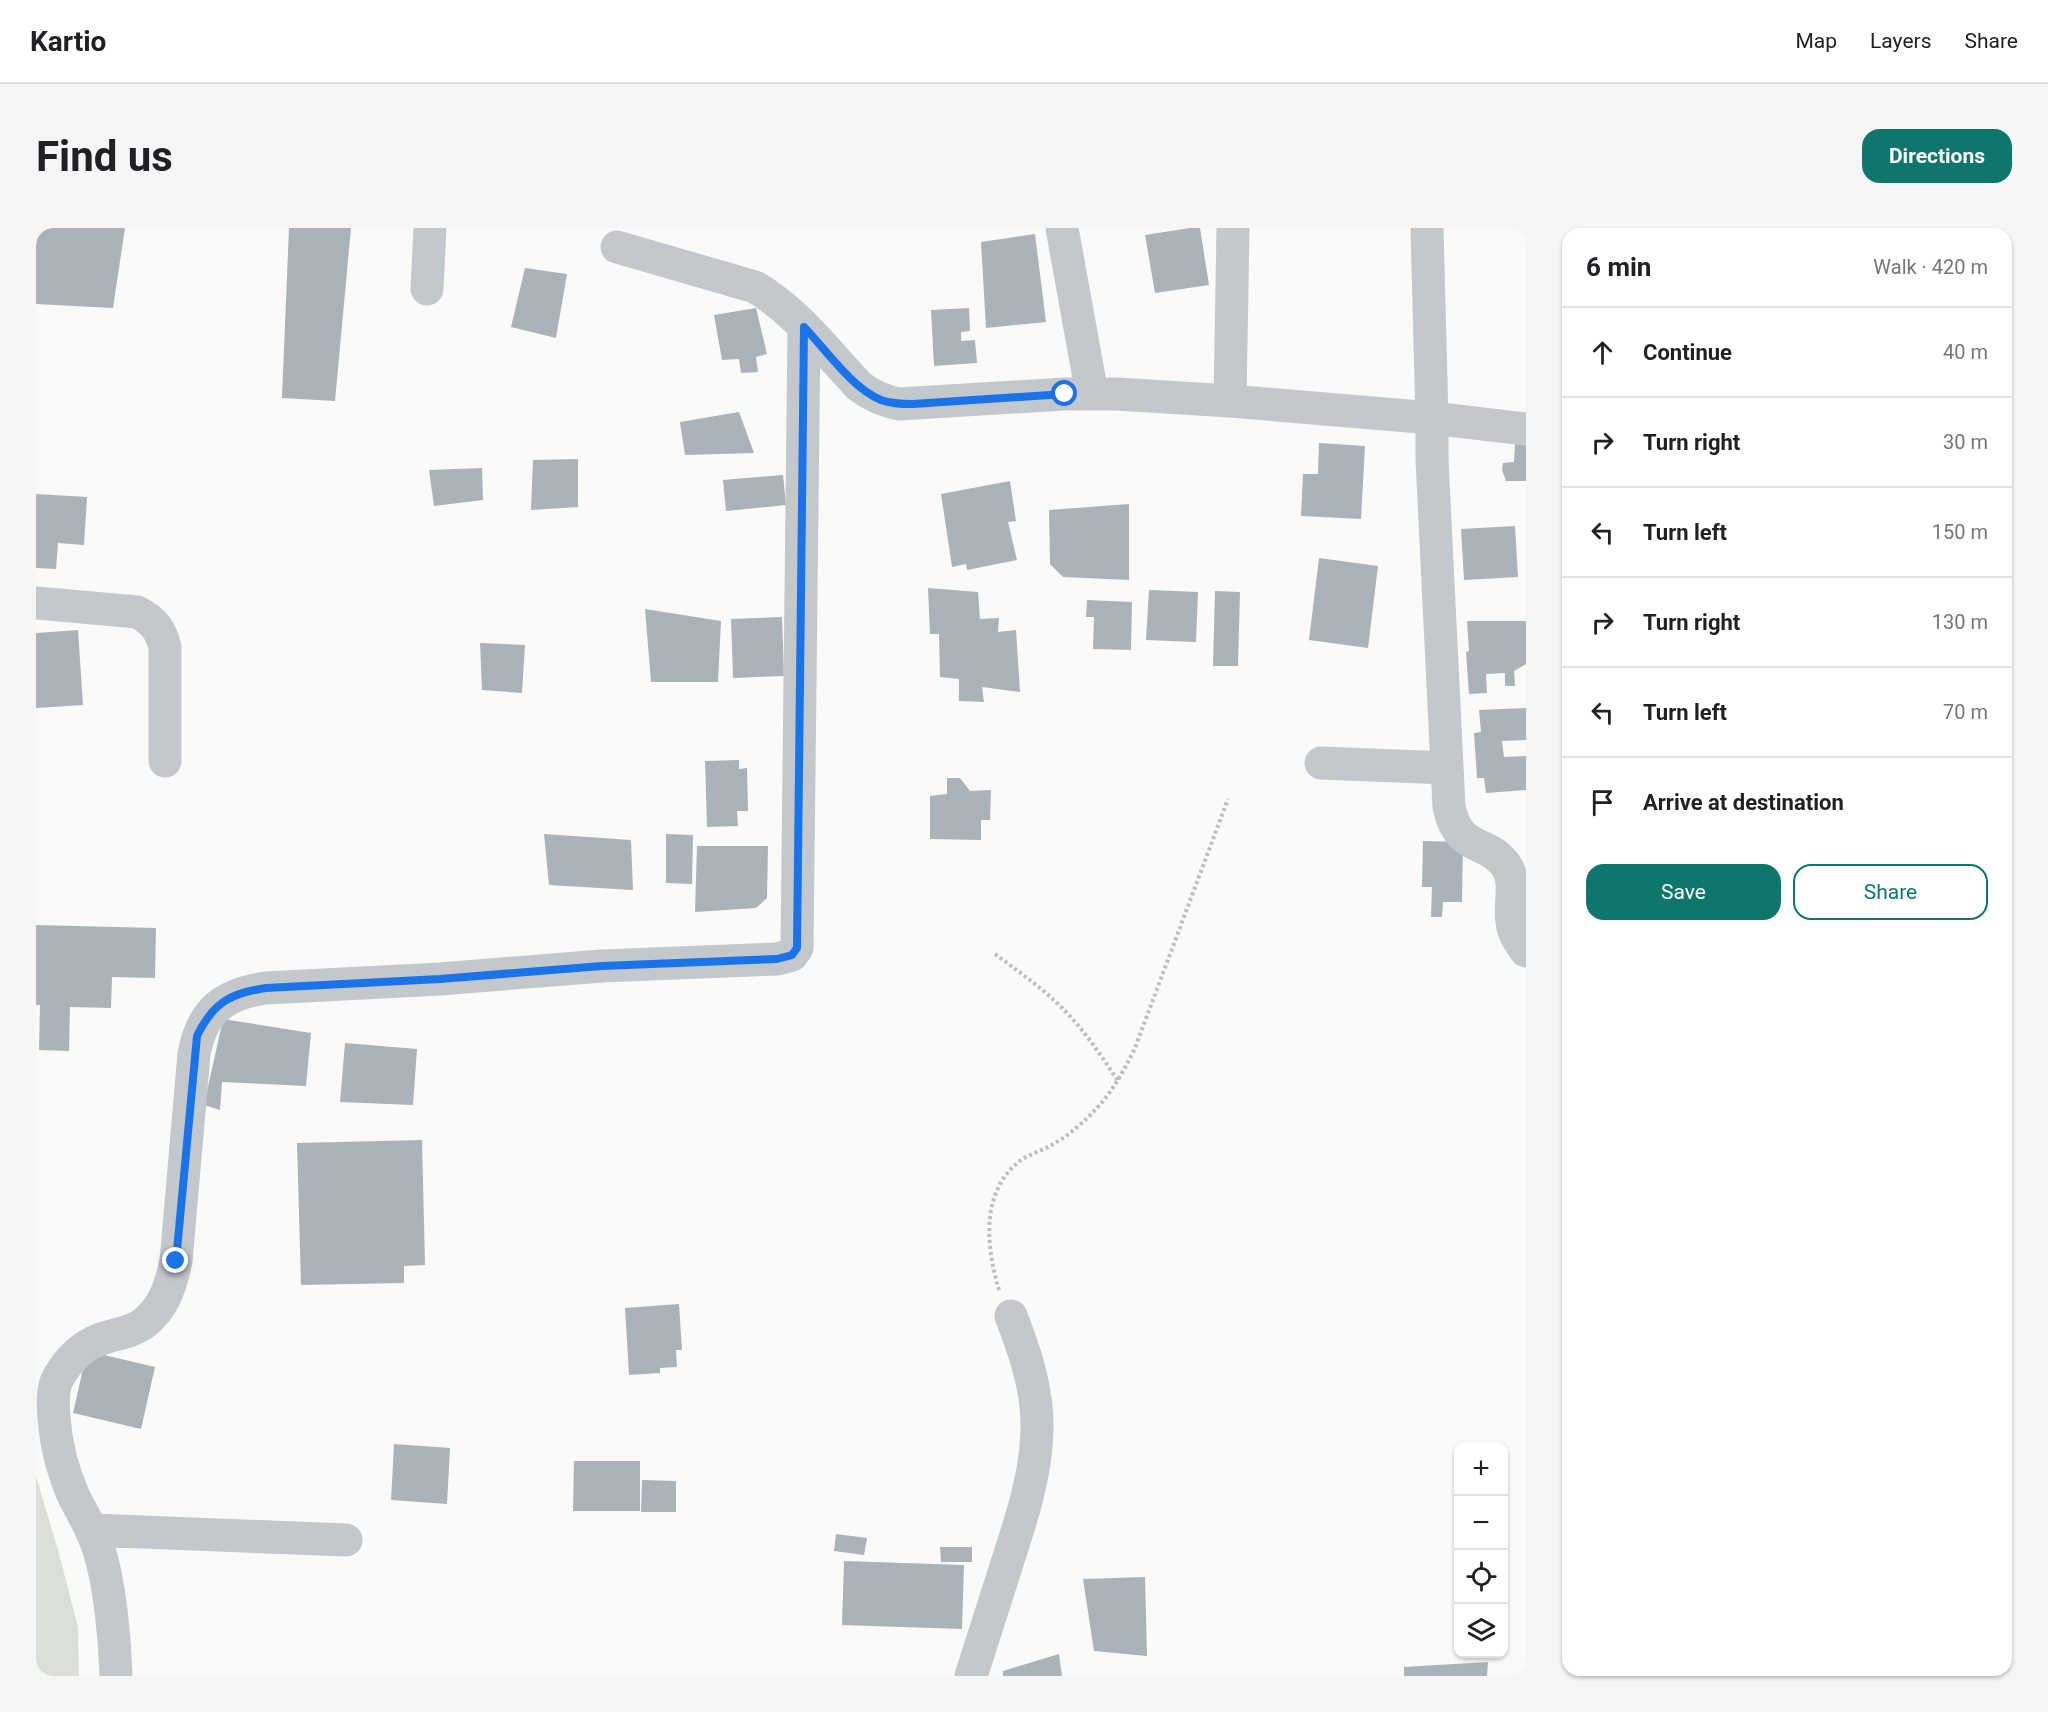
<!DOCTYPE html>
<meta charset="utf-8">
<style>
:root{--surface:#fff;--page:#f6f6f6;--text:#202124;--muted:#757577;--line:#e0e0e0;--accent:#0f766e}
body{margin:0;font-family:Roboto,sans-serif;background:var(--page);color:var(--text)}
.controls{position:absolute;right:18px;bottom:18px;display:grid;overflow:hidden;border-radius:12px;box-shadow:0 2px 4px #0004}
.controls button{width:54px;height:54px;display:grid;place-items:center;padding:0;border:0;border-bottom:2px solid var(--line);background:var(--surface);color:var(--text);font:30px sans-serif}
.stop{position:absolute;width:18px;height:18px;margin:-14px;border:4px solid #1a73e8;border-radius:50%;background:#fff}
.stop.end{background:#1a73e8;border-color:#fff;box-shadow:0 2px 6px #0008}
.list{margin:0;padding:0;list-style:none}
h2{display:flex;justify-content:space-between;align-items:center;height:78px;margin:0;padding:0 24px;font-size:26px}
h2 small{font-size:20px;font-weight:400;color:var(--muted)}
.list li{display:grid;grid-template-columns:39px 1fr auto;gap:18px;align-items:center;box-sizing:border-box;height:90px;padding:0 24px;border-top:2px solid var(--line)}
.list b{display:block;font-size:22px;white-space:nowrap}
.list em{font-size:20px;font-style:normal;color:var(--muted)}
.actions{display:flex;gap:12px;padding:18px 24px}
.actions a{flex:1;padding:14px 0;border:2px solid var(--accent);border-radius:18px;text-align:center;font-size:21px;color:var(--accent)}
.actions .main{background:var(--accent);color:#fff}
.icon{flex:none;width:33px;height:33px;fill:none;stroke:currentColor;stroke-width:2;stroke-linecap:round;stroke-linejoin:round}
.map{position:relative;flex:none;width:1490px;height:1448px;overflow:hidden;border-radius:18px}
header{display:flex;align-items:center;gap:36px;box-sizing:border-box;height:84px;padding:0 30px;background:var(--surface);border-bottom:2px solid var(--line)}
header strong{font-size:28px}
nav{display:flex;gap:33px;margin-inline-start:auto;font-size:21px}
.intro{display:flex;align-items:center;justify-content:space-between;box-sizing:border-box;height:144px;padding:0 36px}
h1{margin:0;font-size:42px}
.button{padding:15px 27px;border-radius:18px;background:var(--accent);color:#fff;font-size:21px;font-weight:700}
main{display:flex;gap:36px;padding:0 36px}
aside{flex:1;background:var(--surface);border-radius:18px;box-shadow:0 2px 4px #0004}
.map>svg:first-child{display:block}
.green{fill:#dadfd7}
.building{fill:#aab3b9}
.lines{fill:none;stroke-linecap:round;stroke-linejoin:round}
.path{stroke:#bbbfc2;stroke-width:4;stroke-dasharray:3 3;stroke-linecap:butt}
.minor{stroke:#c3c8cc;stroke-width:33}
.route{stroke:#1a73e8;stroke-width:8}
</style>
<header>
<strong>Kartio</strong>
<nav><a>Map</a><a>Layers</a><a>Share</a></nav>
</header>
<div class="intro"><h1>Find us</h1><a class="button">Directions</a></div>
<main>
<div class="map">
<svg width="1490" height="1448" viewBox="0 0 1490 1448">
<rect width="100%" height="100%" fill="#fafaf8"/>
<path class="green" d="M0,1248L22,1322L42,1399L43,1448H0Z"/>
<path class="building" d="M0,0H89L77,80L0,76Z
M253,0H315L299,173L246,170Z
M1154,0H1164L1173,57L1119,65L1109,7Z
M999,6L1010,94L950,100L945,14Z
M489,40L531,46L520,110L475,99Z
M720,80L731,126L720,129L722,144L705,145L703,131L686,132L678,87Z
M933,80L934,103L925,104V113L939,112L941,135L898,138L895,82Z
M703,184L718,225L649,227L644,194Z
M1283,215L1329,218L1325,291L1265,288L1267,246H1282Z
M1479,215H1490V253H1470L1466,242L1467,235L1478,234Z
M542,231V279L495,282L497,232Z
M446,240L447,272L398,278L393,242Z
M747,247L750,277L690,283L687,252Z
M974,253L980,293L972,294L981,332L931,342L930,336L916,339L905,266Z
M0,266L51,269L48,317L22,315L20,341L0,340Z
M1093,276V352L1027,349L1014,336L1013,282Z
M1479,298L1482,349L1428,352L1425,301Z
M1283,330L1342,338L1332,420L1273,412Z
M892,360L942,364L944,391L963,390L962,404L980,402L984,464L946,459L948,474L923,473V451L904,449L903,406H894Z
M1113,362L1162,364L1160,414L1110,412Z
M1179,363L1204,364L1202,438H1177Z
M1051,372L1096,374L1095,422L1057,421L1058,389H1050Z
M609,381L685,393L682,454H615Z
M746,389L748,448L697,450L695,391Z
M1431,393H1490V436L1478,443L1479,458H1469V445L1450,446L1451,465L1433,466L1430,424L1433,423Z
M42,402L47,477L0,480V405Z
M444,415L489,417L486,465L446,462Z
M1490,480V512L1466,513L1468,529L1490,528V562L1450,565L1448,550H1441L1438,505L1445,504L1443,482Z
M703,532V541L711,540L712,583H701L702,598L671,599L669,533Z
M911,550H924L934,563L955,562L954,592H945V612L894,611V568L911,566Z
M508,606L595,612L597,662L513,657Z
M630,606L657,607L656,656L630,655Z
M1387,613L1427,614L1426,674H1407L1406,689H1395L1396,659H1386Z
M661,618H732L731,670L720,680L659,684Z
M0,697L120,700L119,750L76,749L75,780L34,779L33,823L3,822L4,777H0Z
M187,791L275,805L270,858L186,854L184,882L168,877Z
M309,815L381,821L377,877L304,874Z
M386,912L389,1037L368,1038V1055L265,1057L261,915Z
M643,1076L646,1122H640L641,1139L624,1140V1145L593,1147L589,1080Z
M51,1123L119,1139L105,1201L37,1185Z
M358,1216L414,1220L411,1276L355,1272Z
M538,1233H604V1283H537Z
M606,1252L640,1253V1284H605Z
M800,1306L831,1310L828,1327L798,1323Z
M904,1319H936V1334H905Z
M808,1333L928,1337L926,1401L806,1397Z
M1109,1349L1111,1428L1058,1423L1047,1351Z
M1023,1426L1026,1448H967V1443Z
M1452,1434L1451,1448H1368V1439Z"/>
<g class="lines">
<path class="path" d="M959,726C983,744 1008,761 1028,782C1049,803 1066,829 1082,853
M963,1062C950,1018 944,963 985,932C994,926 1005,923 1014,918C1023,913 1032,907 1040,900C1069,876 1083,853 1099,820L1192,571"/>
<path class="minor" d="M1026,0L1056,166
M1391,0L1396,190V232L1413,579C1423,626 1452,610 1471,639C1481,656 1473,676 1476,694C1477,705 1483,714 1490,723
M581,19L719,59C760,83 790,123 823,158C836,168 847,173 863,176L1029,166H1081L1194,173L1396,190L1490,201
M391,61L394,0
M1194,173L1197,0
M0,375L101,384C117,392 125,402 129,419V533
M1285,535L1411,540
M56,1302L310,1312
M80,1448C79,1412 74,1357 63,1322C57,1303 47,1286 38,1269C27,1244 20,1217 18,1190C17,1177 16,1161 22,1150C32,1132 46,1118 65,1111C79,1106 94,1105 107,1096C128,1080 135,1057 140,1033L158,826C166,783 187,766 230,760L404,751L566,738L741,731L756,727L761,720L768,99
M935,1448C948,1408 961,1367 974,1326C987,1286 1000,1245 1001,1202C1002,1162 989,1124 975,1088"/>
</g>
<g class="lines">
<path class="route" d="M140,1033L161,808C177,775 194,765 230,760L404,751L566,738L741,731L756,727L761,720L768,99C790,122 816,160 845,172C856,176 866,176 877,176L1029,166"/>
</g>
</svg>
<div class="controls">
<button>+</button>
<button>−</button>
<button><svg class="icon" aria-label="locate" viewBox="0 0 24 24"><circle cx="12" cy="12" r="6"/><path d="M12 2v4M12 18v4M2 12h4M18 12h4"/></svg></button>
<button><svg class="icon" aria-label="layers" viewBox="0 0 24 24"><path d="M12 4l9 5-9 5-9-5zM3 14l9 5 9-5"/></svg></button>
</div>
<div class="stop" style="left:1029px;top:166px"></div>
<div class="stop end" style="left:140px;top:1033px"></div>
</div>
<aside>
<h2>6 min<small>Walk · 420 m</small></h2>
<ul class="list">
<li><svg class="icon" aria-label="ahead" viewBox="0 0 24 24"><path d="M12 20V5M6 11l6-6 6 6"/></svg><div><b>Continue</b></div><em>40 m</em></li>
<li><svg class="icon" aria-label="right" viewBox="0 0 24 24"><path d="M7 20v-9h11M14 6l5 5-5 5"/></svg><div><b>Turn right</b></div><em>30 m</em></li>
<li><svg class="icon" aria-label="left" viewBox="0 0 24 24"><path d="M17 20v-9H6M10 6l-5 5 5 5"/></svg><div><b>Turn left</b></div><em>150 m</em></li>
<li><svg class="icon" aria-label="right" viewBox="0 0 24 24"><path d="M7 20v-9h11M14 6l5 5-5 5"/></svg><div><b>Turn right</b></div><em>130 m</em></li>
<li><svg class="icon" aria-label="left" viewBox="0 0 24 24"><path d="M17 20v-9H6M10 6l-5 5 5 5"/></svg><div><b>Turn left</b></div><em>70 m</em></li>
<li><svg class="icon" aria-label="arrive" viewBox="0 0 24 24"><path d="M6 21V4h12l-3 4 3 4H6"/></svg><div><b>Arrive at destination</b></div></li>
</ul>
<div class="actions"><a class="main">Save</a><a>Share</a></div>
</aside>
</main>
